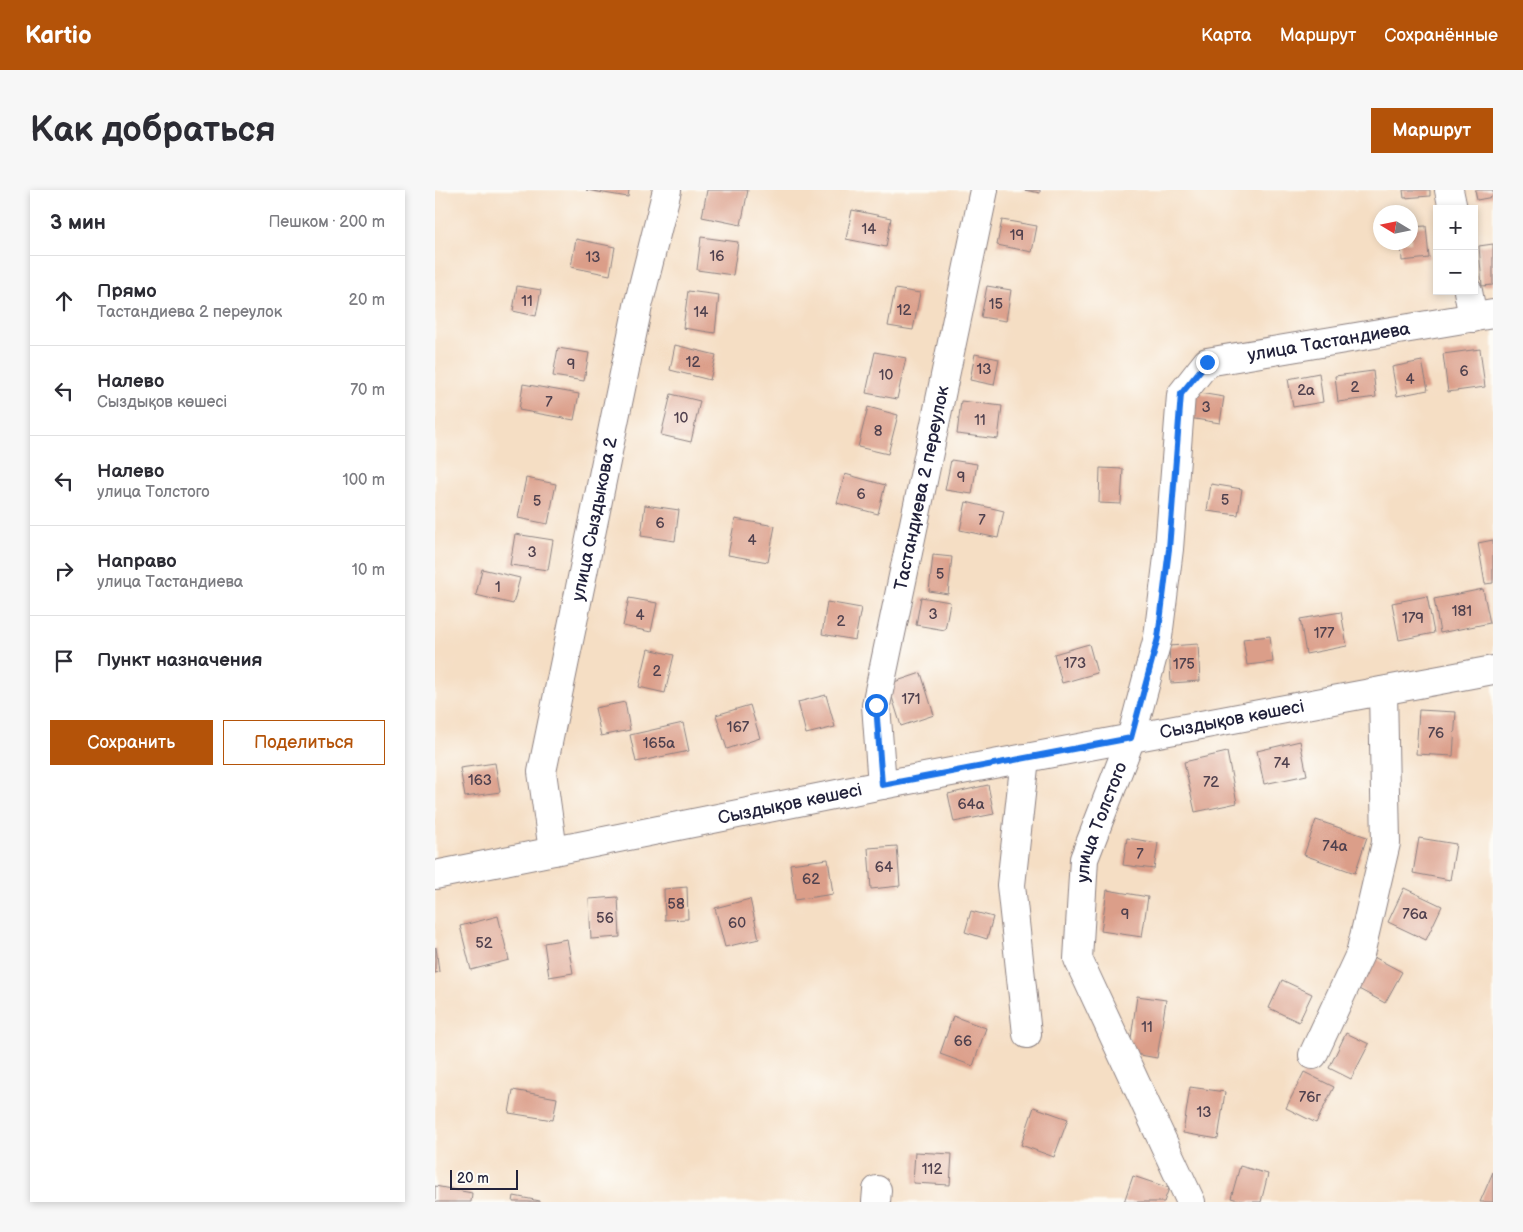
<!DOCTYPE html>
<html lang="ru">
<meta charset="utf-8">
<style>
:root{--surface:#fff;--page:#f7f7f7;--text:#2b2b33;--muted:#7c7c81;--line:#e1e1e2;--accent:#b45309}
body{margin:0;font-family:"Balsamiq Sans",sans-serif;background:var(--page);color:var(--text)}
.controls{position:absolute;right:15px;top:15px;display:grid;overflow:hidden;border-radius:0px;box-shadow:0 2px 8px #0003}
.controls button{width:45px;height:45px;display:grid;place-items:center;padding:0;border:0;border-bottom:1px solid var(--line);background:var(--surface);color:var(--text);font:25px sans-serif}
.compass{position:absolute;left:938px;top:15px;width:45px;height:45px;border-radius:50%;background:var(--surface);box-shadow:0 2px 8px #0003;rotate:280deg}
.scale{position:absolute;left:15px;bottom:12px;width:68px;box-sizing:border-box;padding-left:5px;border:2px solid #22223b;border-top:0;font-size:14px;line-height:18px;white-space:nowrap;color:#22223b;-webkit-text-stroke:4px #fdfcf7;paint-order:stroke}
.stop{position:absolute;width:15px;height:15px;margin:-11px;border:4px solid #1a73e8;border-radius:50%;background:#fff}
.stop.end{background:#1a73e8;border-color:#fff;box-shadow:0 1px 5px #0008}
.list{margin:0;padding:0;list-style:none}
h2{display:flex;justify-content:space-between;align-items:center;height:65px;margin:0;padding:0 20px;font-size:21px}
h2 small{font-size:16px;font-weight:400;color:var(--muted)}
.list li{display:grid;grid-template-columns:32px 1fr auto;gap:15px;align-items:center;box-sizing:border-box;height:90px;padding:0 20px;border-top:1px solid var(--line)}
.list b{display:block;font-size:19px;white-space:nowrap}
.list p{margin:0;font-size:16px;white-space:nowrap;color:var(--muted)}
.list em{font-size:16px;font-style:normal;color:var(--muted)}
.actions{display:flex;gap:10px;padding:15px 20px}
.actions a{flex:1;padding:11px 0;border:1px solid var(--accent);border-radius:0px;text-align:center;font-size:18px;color:var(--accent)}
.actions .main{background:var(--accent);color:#fff}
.icon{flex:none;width:28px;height:28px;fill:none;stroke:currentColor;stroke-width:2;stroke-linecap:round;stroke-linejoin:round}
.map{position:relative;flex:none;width:1058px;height:1012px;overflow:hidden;border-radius:0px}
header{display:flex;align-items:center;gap:30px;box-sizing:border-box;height:70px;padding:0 25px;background:var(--accent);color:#fff}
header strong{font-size:24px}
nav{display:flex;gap:28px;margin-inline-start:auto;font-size:18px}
.intro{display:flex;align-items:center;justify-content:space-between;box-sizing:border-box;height:120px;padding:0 30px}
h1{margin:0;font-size:35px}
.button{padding:12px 22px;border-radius:0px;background:var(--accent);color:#fff;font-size:18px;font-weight:700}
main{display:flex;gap:30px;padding:0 30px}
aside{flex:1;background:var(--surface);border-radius:0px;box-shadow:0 2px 8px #0003}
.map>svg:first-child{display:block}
.building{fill:#db9e89}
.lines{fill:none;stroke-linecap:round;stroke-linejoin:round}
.minor-casing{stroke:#8c8080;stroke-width:30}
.minor{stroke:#fff;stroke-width:28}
.route{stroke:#1a73e8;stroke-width:6}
.labels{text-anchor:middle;stroke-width:5;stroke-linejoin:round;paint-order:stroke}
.number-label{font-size:15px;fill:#50414e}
.street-label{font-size:18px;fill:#22223b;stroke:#fdfcf7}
</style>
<header>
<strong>Kartio</strong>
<nav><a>Карта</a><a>Маршрут</a><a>Сохранённые</a></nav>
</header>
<div class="intro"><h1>Как добраться</h1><a class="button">Маршрут</a></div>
<main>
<aside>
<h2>3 мин<small>Пешком · 200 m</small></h2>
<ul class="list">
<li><svg class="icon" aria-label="ahead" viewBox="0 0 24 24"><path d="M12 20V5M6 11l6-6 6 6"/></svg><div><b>Прямо</b><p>Тастандиева 2 переулок</p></div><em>20 m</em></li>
<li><svg class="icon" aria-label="left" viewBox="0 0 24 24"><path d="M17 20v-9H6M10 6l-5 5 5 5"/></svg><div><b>Налево</b><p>Сыздықов көшесі</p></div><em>70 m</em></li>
<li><svg class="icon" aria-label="left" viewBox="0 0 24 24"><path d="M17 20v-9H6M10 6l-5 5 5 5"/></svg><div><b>Налево</b><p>улица Толстого</p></div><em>100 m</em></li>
<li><svg class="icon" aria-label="right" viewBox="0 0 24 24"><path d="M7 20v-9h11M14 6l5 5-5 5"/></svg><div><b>Направо</b><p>улица Тастандиева</p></div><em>10 m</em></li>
<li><svg class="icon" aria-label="arrive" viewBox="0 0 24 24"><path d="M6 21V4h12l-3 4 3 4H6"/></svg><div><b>Пункт назначения</b></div></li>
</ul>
<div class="actions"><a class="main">Сохранить</a><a>Поделиться</a></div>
</aside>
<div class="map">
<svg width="1058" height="1012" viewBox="0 0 1058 1012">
<rect width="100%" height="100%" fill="#fdfcf7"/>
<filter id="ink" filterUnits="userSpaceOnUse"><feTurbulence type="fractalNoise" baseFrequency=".02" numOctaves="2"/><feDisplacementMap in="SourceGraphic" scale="10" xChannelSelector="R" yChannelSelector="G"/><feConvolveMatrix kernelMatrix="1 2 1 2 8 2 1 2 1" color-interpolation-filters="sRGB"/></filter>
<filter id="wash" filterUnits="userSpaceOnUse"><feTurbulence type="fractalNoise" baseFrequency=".0096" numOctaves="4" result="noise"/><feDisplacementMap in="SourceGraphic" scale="20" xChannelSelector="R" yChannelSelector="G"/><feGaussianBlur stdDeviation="1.12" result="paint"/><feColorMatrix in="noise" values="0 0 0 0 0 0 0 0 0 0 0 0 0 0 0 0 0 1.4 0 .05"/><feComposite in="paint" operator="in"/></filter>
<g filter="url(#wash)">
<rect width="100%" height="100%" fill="#f5dec4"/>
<g id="blocks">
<path class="building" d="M151,0H194L193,7Z
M272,0H313L306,35L267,27Z
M589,0H605V3Z
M968,0H995V6L969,8Z
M1040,0H1058V7L1042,10Z
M417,20L456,28L451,57L411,49Z
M567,30L602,36L597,62L562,55Z
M991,36L994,68L967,71L966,52H976V37Z
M266,47L303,52L298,85L262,80Z
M141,49L180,57L175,85L136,77Z
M1058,54V95L1047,96L1044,56Z
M82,96L106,100L101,126L78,121Z
M552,96L576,100L571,131L546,127Z
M460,99L485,103L478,140L453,136Z
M253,101L284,105L280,143L248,138Z
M240,155L281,165L275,190L235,180Z
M123,158L154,163L149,191L118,186Z
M1045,159L1050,197L1013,202L1008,164Z
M440,162L471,168L462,209L431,203Z
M540,164L564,169L559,195L535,190Z
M987,171L993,200L962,206L957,177Z
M938,181L941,207L903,212L900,186Z
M884,183L888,212L858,217L853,189Z
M88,194L144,204L139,230L84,220Z
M758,202L789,207L785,233L754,228Z
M236,204L265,211L256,252L226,245Z
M526,211L567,216L563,249L522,244Z
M433,217L463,225L453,264L423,257Z
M516,270L542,274L537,304L510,300Z
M665,278L688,279L686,314L664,313Z
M410,284L450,295L443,324L402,313Z
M91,288L121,294L113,334L83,328Z
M776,294L807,299L803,325L772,321Z
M531,312L569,321L563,348L525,340Z
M210,315L244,320L240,351L206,346Z
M300,329L340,336L333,372L293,365Z
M80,344L118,350L113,380L75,375Z
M1058,350V393L1050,394L1043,353Z
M498,365L517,367L513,404L494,401Z
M47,379L85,388L78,414L41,405Z
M1048,399L1055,433L1005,443L999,409Z
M992,406L999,443L964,450L957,413Z
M486,407L515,412L510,440L481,435Z
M194,408L222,413L216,442L188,436Z
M392,412L426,418L420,450L387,444Z
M906,422L912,456L871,464L865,429Z
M835,446L838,472L812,475L808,449Z
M654,454L662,483L627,493L619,464Z
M763,454L765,491L736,493L734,456Z
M213,459L239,465L230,503L204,497Z
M486,483L499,525L466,536L453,494Z
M391,505L400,537L371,544L363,512Z
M190,512L195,540L166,546L160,518Z
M315,515L325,548L292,559L281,525Z
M984,520L1021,522L1018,566L981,564Z
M248,533L254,561L201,572L195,545Z
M865,551L872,585L829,594L822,561Z
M792,562L802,613L760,622L749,572Z
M60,573L65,602L30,607L25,578Z
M553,595L559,624L519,632L513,604Z
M881,630L932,647L920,683L869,665Z
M692,648L723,653L719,679L688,675Z
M984,648L1021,654L1015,690L978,683Z
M462,656L465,696L436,699L433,658Z
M393,669L398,704L360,710L355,674Z
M252,697L253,729L230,730L229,699Z
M969,698L1007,716L991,750L953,732Z
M672,700L713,707L707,747L666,741Z
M183,707L185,747L156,749L154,709Z
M315,709L324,749L290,757L280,718Z
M536,721L558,727L552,749L530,742Z
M63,726L74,770L36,780L25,736Z
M132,749L138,783L114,787L109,753Z
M1,757L4,782L0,783V758Z
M937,766L967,782L950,813L920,797Z
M847,790L877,804L864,832L834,818Z
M702,806L731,810L722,868L694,863Z
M518,826L551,838L538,876L505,864Z
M911,843L934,854L916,889L894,878Z
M869,882L899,897L881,933L851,918Z
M755,897L790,902L783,949L748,943Z
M78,900L122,908L118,930L74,923Z
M599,917L633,929L619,967L586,955Z
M480,962L517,964L515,995L478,993Z
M805,976L833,984L826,1012H811L796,1008Z
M1058,982V1012H1045Z
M698,986L734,998L729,1012H689Z
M0,996L37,1003L36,1012H0Z
M79,1006L105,1011V1012H78Z"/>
</g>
</g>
<g filter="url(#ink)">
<use href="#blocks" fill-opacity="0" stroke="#8c8080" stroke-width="1"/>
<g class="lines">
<g class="minor-casing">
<g id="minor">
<path d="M1014,0L1018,19"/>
<path d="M1033,101L1038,128"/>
<path d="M590,568L576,695L592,844"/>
<path id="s1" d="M447,595L441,515L549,0"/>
<path id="s2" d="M118,661L107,582L203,116L232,0"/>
<path id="s3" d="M0,685L447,595L1058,480"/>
<path d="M878,865L925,764L951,653L948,501"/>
<path d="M441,1012L442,1000"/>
<path id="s4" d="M756,1012L643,769L649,669L696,548L723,447L734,359L746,205L772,172L1058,124"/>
</g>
</g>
<use href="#minor" class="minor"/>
</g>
</g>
<g class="lines" filter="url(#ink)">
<path class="route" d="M441,515L447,595L696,548L723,448L734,359L746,204L772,172"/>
</g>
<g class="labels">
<g class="number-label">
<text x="434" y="44">14</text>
<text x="582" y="50">19</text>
<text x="282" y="71">16</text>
<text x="158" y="72">13</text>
<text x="92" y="116">11</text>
<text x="561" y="119">15</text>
<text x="469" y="125">12</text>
<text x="266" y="127">14</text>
<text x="258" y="177">12</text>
<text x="136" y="179">9</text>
<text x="549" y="184">13</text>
<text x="1029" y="186">6</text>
<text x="451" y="190">10</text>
<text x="975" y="194">4</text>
<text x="920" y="202">2</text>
<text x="871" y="205">2а</text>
<text x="114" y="217">7</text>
<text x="771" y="222">3</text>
<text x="246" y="233">10</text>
<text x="545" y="235">11</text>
<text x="443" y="246">8</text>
<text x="526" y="292">9</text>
<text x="426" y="309">6</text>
<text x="790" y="315">5</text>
<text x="102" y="316">5</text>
<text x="547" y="335">7</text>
<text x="225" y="338">6</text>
<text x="317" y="355">4</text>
<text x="97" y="367">3</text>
<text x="505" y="389">5</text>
<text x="63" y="402">1</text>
<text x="1027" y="426">181</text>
<text x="498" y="429">3</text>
<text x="205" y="430">4</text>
<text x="978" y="433">179</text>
<text x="406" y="436">2</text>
<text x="889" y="448">177</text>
<text x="640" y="478">173</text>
<text x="749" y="479">175</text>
<text x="222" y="486">2</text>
<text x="476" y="514">171</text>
<text x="303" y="542">167</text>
<text x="1001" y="548">76</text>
<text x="224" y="558">165а</text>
<text x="847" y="578">74</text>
<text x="45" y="595">163</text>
<text x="776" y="597">72</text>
<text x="536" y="619">64а</text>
<text x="900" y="661">74а</text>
<text x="705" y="669">7</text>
<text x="449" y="682">64</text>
<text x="376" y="694">62</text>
<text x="241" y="719">58</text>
<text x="690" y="729">9</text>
<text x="980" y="729">76а</text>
<text x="170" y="733">56</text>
<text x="302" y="738">60</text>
<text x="49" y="758">52</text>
<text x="712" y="842">11</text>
<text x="528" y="856">66</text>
<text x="875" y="912">76г</text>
<text x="769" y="927">13</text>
<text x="497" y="984">112</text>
</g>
<g class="street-label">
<text dy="6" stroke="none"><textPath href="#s4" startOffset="1011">улица Тастандиева</textPath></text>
<text dy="6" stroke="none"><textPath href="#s1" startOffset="302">Тастандиева 2 переулок</textPath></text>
<text dy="6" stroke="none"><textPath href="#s2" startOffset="338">улица Сыздыкова 2</textPath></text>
<text dy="6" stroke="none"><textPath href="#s3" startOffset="812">Сыздықов көшесі</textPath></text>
<text dy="6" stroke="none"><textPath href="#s3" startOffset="362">Сыздықов көшесі</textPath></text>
<text dy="6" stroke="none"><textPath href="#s4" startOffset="408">улица Толстого</textPath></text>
</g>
</g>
</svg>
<div class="controls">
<button>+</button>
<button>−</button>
</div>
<svg class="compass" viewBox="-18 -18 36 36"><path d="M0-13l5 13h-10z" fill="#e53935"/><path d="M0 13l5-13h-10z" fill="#7c7c81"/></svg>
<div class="scale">20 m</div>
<div class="stop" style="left:441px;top:515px"></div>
<div class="stop end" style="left:772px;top:172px"></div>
</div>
</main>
